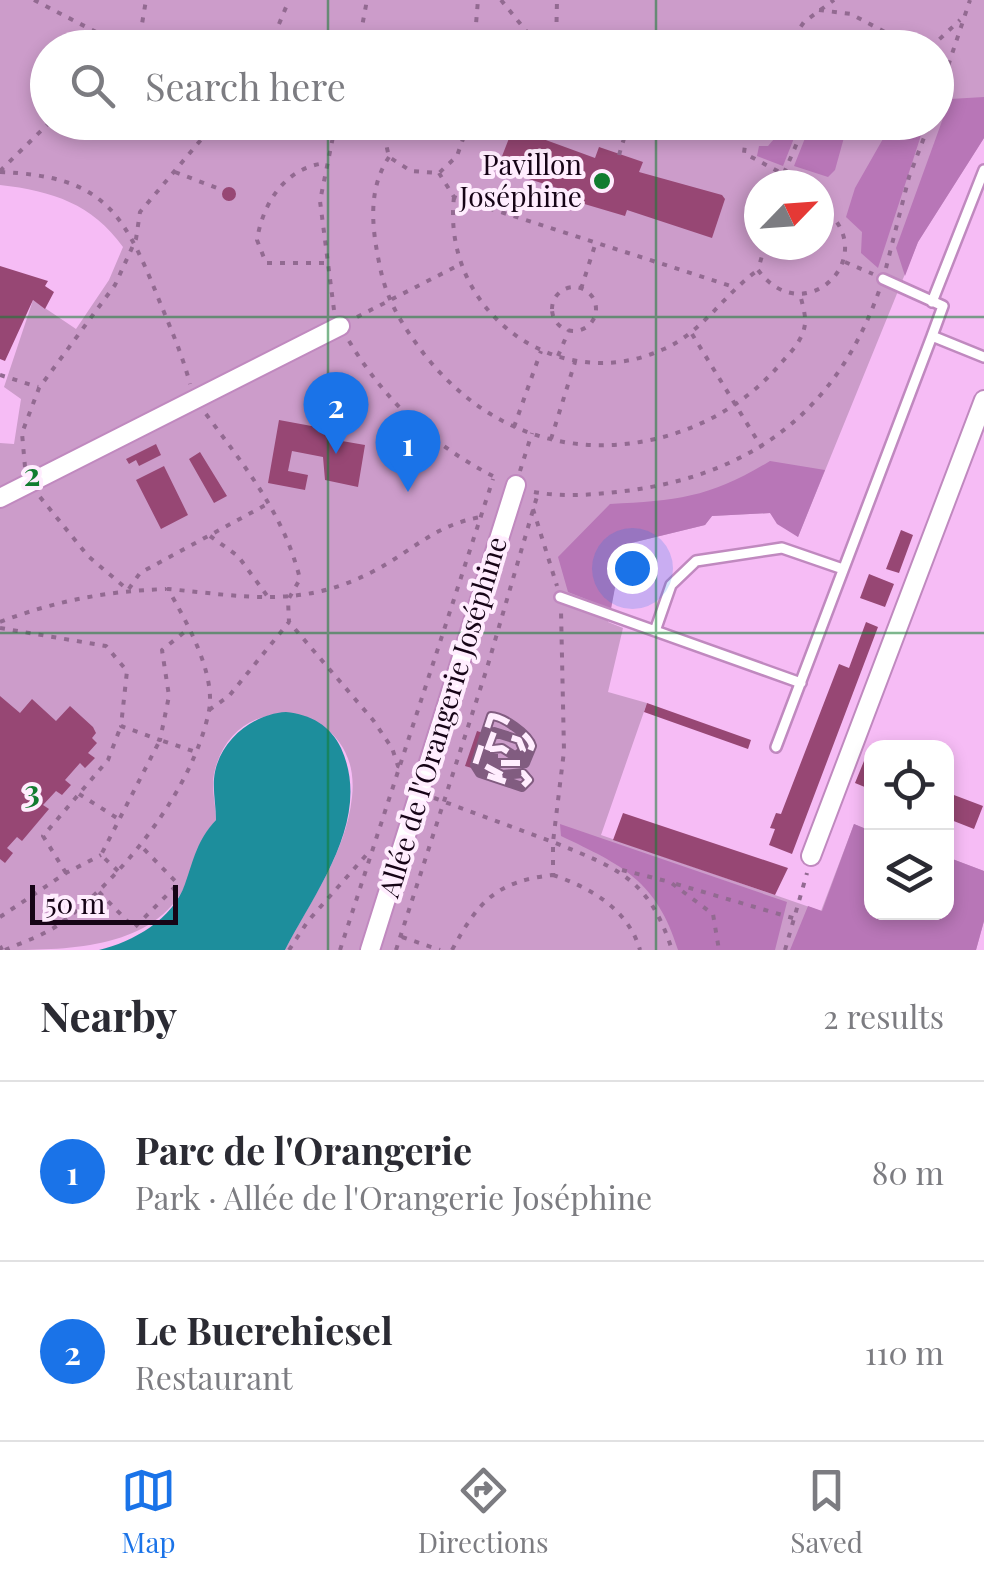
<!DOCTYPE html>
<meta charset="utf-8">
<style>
:root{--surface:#fff;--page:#f7f7f7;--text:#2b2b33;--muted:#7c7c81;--line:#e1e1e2;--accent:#1a73e8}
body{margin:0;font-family:"Playfair Display",serif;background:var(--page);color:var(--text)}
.controls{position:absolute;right:30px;bottom:30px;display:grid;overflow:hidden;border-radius:20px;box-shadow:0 5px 15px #0003}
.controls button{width:90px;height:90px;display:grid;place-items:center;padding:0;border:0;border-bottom:2px solid var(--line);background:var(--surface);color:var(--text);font:50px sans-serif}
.compass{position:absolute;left:744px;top:170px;width:90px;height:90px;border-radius:50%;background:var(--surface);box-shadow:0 5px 15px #0003;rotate:65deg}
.scale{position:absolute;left:30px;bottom:25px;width:148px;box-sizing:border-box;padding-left:10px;border:5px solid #160416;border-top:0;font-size:28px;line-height:35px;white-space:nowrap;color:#160416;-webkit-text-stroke:8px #ffedfe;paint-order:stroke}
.you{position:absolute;left:632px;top:568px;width:35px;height:35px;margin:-25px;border:8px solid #fff;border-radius:50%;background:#1a73e8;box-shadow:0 0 0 15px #1a73e833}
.badge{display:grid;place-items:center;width:65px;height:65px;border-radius:50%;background:var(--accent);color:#fff;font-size:32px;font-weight:700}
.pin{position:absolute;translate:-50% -82px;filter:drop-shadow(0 2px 5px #0008)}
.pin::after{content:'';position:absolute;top:52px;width:35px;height:30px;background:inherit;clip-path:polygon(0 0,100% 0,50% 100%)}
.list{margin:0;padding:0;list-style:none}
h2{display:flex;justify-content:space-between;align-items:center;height:130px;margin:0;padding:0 40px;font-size:42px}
h2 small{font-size:32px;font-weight:400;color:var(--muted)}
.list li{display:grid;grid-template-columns:65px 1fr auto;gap:30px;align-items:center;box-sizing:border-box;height:180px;padding:0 40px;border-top:2px solid var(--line)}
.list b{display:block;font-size:38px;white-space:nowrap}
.list p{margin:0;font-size:32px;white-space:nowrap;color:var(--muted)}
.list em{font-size:32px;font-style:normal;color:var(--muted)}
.icon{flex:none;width:55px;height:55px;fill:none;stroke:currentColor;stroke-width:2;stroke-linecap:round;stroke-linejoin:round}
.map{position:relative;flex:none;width:984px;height:950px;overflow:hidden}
.search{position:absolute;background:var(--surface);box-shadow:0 5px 15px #0003;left:30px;right:30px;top:30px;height:110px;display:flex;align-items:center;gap:25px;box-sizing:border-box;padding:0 35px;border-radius:55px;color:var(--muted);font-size:38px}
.sheet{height:490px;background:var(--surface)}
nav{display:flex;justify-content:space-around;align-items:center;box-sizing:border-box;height:140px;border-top:2px solid var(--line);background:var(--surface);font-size:28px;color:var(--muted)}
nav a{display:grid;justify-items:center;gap:5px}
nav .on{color:var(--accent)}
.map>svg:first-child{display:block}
.green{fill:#cc9cca;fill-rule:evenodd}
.forest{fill:#b876b7}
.water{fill:#1d8e9c}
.building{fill:#974774}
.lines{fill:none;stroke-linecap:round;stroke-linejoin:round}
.lane-casing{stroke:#c089bf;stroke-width:14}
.street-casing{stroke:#c089bf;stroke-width:22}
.path{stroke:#926a91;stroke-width:4;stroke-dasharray:5 8;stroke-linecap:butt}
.lane{stroke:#fff;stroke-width:9}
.street{stroke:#fff;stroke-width:18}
.rail-casing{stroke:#815c80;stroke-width:10}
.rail{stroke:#ffedfe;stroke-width:6;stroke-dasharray:19;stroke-linecap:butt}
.grid{fill:none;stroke:#127c30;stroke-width:2.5;stroke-opacity:0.55}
.poi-dot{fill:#127c30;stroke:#ffedfe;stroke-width:4}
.labels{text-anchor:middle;stroke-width:8;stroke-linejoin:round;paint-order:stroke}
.poi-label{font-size:28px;fill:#160416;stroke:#ffedfe;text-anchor:end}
.street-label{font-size:28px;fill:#160416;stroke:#ffedfe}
.grid-label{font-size:32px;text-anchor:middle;font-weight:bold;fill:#127c30;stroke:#ffedfe;stroke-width:8;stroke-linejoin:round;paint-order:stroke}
</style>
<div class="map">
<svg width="984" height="950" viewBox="0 0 984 950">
<rect width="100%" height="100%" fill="#f6bcf5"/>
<path class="green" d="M0,0H984V138L918,242L798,537L770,513L712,516L705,525L623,545L608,622L623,628L608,692L647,703L601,835L821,911L854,824L871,831L872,912H946L947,857L984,871V921L976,950H285C310,901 346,854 352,797C363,701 233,682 214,774C211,789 216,805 216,820C196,842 195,865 183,890C148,950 65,950 0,950V443L14,444L21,399L4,387L33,300L76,329L109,280L123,247C92,204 53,191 0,185ZM48,48H936V122H48ZM759,185H819V245H759Z"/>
<path class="forest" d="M984,97V138L918,242L905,276L896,248L950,99Z
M767,123H800L783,166L757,156L759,146H768L774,139Z
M811,123H848L835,170L828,177L794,166Z
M892,123H925L878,268L861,253L862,232L846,217L855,188Z
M770,461L825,470L798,537L777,524L770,513L712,516L705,525L623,545L611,609L568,592L558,557L610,504C678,501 711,497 770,461Z
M560,824L787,902L775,950H678C657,881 622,865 561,836Z
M854,824L871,831L872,912H946L947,857L984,871V921L976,950H790L808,906L822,911Z"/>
<path class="water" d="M286,712C310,714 331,726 341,748C373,818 316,890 285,950H99C133,942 173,919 185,884C194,859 197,840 216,820C216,806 213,792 214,779C217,743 251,714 286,712Z"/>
<path class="building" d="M513,128L595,158L599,147L643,162L639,172L722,195L725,199L712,238L627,210L625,216L581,203L583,196L497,169Z
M222 194a7 7 0 1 1 14 0a7 7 0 1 1-14 0Z
M0,266L48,281L45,286L54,292L45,309L33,300L5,361L0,359Z
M279,420L344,432L342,441L365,445L358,487L325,480L323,457L292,451L288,471L308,475L305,490L268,483Z
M156,444L161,455L139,466L136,460L129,464L126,459Z
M200,452L227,496L214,503L189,459Z
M164,466L188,515L161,529L136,480Z
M901,530L913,535L899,573L886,569Z
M869,574L894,584L885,607L860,598Z
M866,622L878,627L792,854L769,845L775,829L770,828L776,813L781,814L839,664L849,668Z
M0,696L20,713L32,699L56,721L70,706L93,727L96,733L92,738L97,743L88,753L95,758L85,768L80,763L65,780L71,785L62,795L56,791L43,805L49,809L22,841L17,837L7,848L13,853L5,863L0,859Z
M647,703L751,740L748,749L644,712Z
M477,731L486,734L475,769L465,766Z
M864,761L872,763V790L855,783Z
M946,792L983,806L974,829L946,818Z
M623,813L788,868L775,895L613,840Z"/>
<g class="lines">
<g class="lane-casing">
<path id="lane" d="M883,279L943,306L932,336
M932,302L984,170
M560,597L801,683
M655,631L671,585L696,561L782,548L840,568
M776,747L932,336L984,357"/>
</g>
<g class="street-casing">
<path id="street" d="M0,498L340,326
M811,856L984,400
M370,950L516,485"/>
</g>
<path class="path" d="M34,0L127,48
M501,0L540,48
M819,10L851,14L915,48
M138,48L146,0
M269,48L289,0
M358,48L367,0
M474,48L478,0
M556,48L557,0
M786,48L804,22L834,0
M930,48L960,20
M936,102L970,0
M381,122L389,157L411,171L439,173L457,156L469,122
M402,122L417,126
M418,122V132L426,135L433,131L434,122
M670,122H749
M748,122L744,153L783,174L787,185
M434,129L466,138
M619,155L629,122
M389,157C367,190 372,229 380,267C387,302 403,326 424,354C461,401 510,434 570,443C648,454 731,423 781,363C791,352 803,340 805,324C806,315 802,303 800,294
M0,171L50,122
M0,172C100,176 122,208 157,295C169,325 182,353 190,384
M175,172L222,190
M439,173L454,197L734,287
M784,173L806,122
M454,197C441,311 557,398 664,349C704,331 723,295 758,270
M765,245L758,270C806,335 887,251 819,205
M845,262L873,274
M324,263H266L257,240C263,202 286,167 326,163
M886,268L909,177L930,122
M552 309a22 22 0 1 1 44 0a22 22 0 1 1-44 0Z
M581,289L596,242
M334,310L320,201L336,122
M357,317L459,265
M692,334L762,448
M349,341C385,401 434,447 497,478
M558,356L569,330
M0,375L38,387
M206,414C245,467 284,514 300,579L288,600L289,622L373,720L392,748L398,766L407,769
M514,427L541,351
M551,439L575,362
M25,467L22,433L39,388L115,285L136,239L140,212L216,122
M520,471L532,433
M534,492C566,498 601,494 633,490C756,472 837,409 879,291
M40,497L88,556L128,590L140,573L271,502
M533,509L557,586
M210,536L238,556L268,597
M0,622C55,601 107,591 166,589
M0,628L106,646L127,671L121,726L160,740L169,696L162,650L187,630
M209,710L229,696L289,622
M79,794L117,818
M434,798L553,842L564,751L561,610
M622,870L670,882L713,914L719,950
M118,871L101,855L160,740L193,751
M66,873L43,836L108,760L121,726
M553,875C591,888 628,909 640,950
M676,884L796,919
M99,892L134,928L178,884L141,846
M0,917L66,873L101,855
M402,937L440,950
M0,946L2,950
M5,950C23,942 45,935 61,923C123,877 193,789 209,711C216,673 186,621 168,589C244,596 300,609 372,572C413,551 434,525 481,517
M289,950L308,921L368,853
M340,950L493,479
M396,950L487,668L538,493
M452,950C478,902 496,881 553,875V842C617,868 649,878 672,950
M785,950L807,873"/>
<use href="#lane" class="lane"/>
<use href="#street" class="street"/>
<g class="rail-casing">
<path id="rail" d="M491,716C502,716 529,734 532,746L525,763H493V749L502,748L516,757L523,750L519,740L494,732L482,764L502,775L523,773L529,780L522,787L480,773L475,765Z"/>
</g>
<use href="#rail" class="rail"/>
</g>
<path class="grid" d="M328,0V48M656,0V48M328,122V950M656,122V950M0,317H984M0,633H984"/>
<circle class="poi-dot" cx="602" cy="181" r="10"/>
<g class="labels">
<g class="poi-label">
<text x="582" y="175">Pavillon<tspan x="582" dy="32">Joséphine</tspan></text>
</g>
<g class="street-label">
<text transform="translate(443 717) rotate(-73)" y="10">Allée de l'Orangerie Joséphine</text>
</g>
</g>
<g class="grid-label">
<text x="32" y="486">2</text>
<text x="32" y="803">3</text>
</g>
</svg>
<div class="controls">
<button><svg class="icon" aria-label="locate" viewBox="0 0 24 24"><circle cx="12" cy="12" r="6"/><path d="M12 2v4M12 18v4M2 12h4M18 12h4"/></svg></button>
<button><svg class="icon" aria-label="layers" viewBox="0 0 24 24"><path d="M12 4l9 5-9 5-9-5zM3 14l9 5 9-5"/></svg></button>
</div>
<svg class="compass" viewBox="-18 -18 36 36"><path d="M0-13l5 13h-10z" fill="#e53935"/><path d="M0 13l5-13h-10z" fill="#7c7c81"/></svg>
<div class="scale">50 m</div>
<div class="you"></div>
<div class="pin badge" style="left:408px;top:492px">1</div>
<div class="pin badge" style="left:336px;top:454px">2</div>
<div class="search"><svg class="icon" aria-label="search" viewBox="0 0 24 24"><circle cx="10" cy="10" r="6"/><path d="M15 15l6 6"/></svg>Search here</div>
</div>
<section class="sheet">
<h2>Nearby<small>2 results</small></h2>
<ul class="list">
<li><span class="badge">1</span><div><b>Parc de l'Orangerie</b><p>Park · Allée de l'Orangerie Joséphine</p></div><em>80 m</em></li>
<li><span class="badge">2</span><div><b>Le Buerehiesel</b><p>Restaurant</p></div><em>110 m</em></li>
</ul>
</section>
<nav>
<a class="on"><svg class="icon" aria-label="map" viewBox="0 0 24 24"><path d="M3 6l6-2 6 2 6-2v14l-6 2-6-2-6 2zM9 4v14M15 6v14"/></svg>Map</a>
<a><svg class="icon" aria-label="directions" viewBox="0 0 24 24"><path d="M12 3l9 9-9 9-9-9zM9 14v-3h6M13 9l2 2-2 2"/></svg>Directions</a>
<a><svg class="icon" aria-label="saved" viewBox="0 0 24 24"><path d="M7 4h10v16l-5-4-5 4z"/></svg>Saved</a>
</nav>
